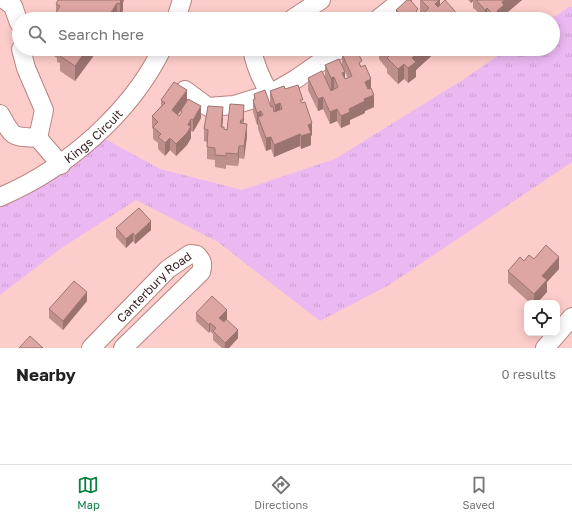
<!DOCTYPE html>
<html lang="en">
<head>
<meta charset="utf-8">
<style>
	body { margin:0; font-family:"Golos Text",sans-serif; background:#f6f6f6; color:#222 }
	.controls { position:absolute; right:12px; bottom:12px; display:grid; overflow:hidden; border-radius:8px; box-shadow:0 2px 10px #0003 }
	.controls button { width:36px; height:36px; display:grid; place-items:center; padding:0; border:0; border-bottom:1px solid #e0e0e0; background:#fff; color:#222; font:20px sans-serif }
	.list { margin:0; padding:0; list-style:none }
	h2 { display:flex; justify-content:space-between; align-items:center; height:52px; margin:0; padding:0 16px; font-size:17px }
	h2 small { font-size:13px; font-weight:400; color:#767676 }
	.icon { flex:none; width:22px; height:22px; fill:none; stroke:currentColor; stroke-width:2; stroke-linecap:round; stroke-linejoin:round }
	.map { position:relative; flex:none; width:572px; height:348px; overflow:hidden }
	.search { position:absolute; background:#fff; box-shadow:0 2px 10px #0003; left:12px; right:12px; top:12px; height:44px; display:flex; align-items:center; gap:10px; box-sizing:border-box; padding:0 14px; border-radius:22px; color:#767676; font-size:15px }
	.sheet { height:116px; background:#fff }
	nav { display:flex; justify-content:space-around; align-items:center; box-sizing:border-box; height:56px; border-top:1px solid #e0e0e0; background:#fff; font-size:11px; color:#767676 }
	nav a { display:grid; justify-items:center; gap:2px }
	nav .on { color:#0b8043 }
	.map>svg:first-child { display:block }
	.grass { fill:url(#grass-tufts) }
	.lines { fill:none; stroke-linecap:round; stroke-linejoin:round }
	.minor-casing { stroke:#b8837f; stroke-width:20 }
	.minor { stroke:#fff; stroke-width:18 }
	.wall { fill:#bf8f8b; fill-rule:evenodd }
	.shaded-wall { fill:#9b7471 }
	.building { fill:#dea6a2; stroke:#9b7471 }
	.labels { text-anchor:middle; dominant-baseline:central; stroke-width:4; stroke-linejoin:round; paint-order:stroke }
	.street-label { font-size:12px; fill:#382221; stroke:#f9e1df }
</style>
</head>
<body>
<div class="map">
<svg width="572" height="348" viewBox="0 0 572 348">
	<defs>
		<pattern id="grass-tufts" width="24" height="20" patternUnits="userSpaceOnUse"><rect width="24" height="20" fill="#ebb8f1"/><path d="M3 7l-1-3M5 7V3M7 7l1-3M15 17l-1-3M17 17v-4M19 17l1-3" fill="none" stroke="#ca9ece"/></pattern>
	</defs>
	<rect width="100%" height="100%" fill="#fccdca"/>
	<path class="grass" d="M569,7H572V162L389,285L320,321L218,242L136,200L60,249L0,295V195L96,134L160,169L242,190L335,159L461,81L508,49H553V19H551Z"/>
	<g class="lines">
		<g class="minor-casing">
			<g id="minor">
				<path d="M5,0L13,6L19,23"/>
				<path d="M176,19L182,0"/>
				<path d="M292,19L321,0"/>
				<path d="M378,19L402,0"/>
				<path d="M21,49L26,68L44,110L38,138"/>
				<path d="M185,90L208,107L234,105L270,94C261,79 255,66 252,49"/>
				<path d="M270,94L296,79L339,49"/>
				<path d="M0,114C14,139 11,136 38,138L61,165"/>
				<path id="s1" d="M0,197C66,169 130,114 162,49"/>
				<path id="s2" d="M91,348L168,269L190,254L197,255C203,261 203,265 201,272L123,348"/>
				<path d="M545,348L572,317"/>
			</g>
		</g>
		<use href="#minor" class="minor"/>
	</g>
	<g class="wall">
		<path d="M420,0H440V4L460,19H396V10L418,14L420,16L421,15L420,13Z"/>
		<path d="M468,0H522L504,15V19H480L477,16V11L473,8V1L471,3Z"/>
		<path d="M123,3V10L120,19L117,18L56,13V4Z"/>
		<path d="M47,49H101L97,56L95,54L75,81L60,71V63L57,62V58L47,51Z"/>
		<path d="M379,49H439L416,70V77L408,83L404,79L398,84L387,73V69L379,59Z"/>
		<path d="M342,54L362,66L371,89L374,107L365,111V113L350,120V124L341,128L337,121L330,124L323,109L318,111L308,90V78L325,77V65L345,72V79L348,78L342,66Z"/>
		<path d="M285,89L303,103L312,135L311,136V145L301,149L300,146L274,157L271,149L266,151L258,129V124L257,125L253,112V100L254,99V94L271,107L270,103V91Z"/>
		<path d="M161,100H187L201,118L193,132L191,131V138L187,145L176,156L170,150L165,156L158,149V143L153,139V129L152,128V116L161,106ZM181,111V114L179,116L178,115Z"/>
		<path d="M244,117L243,124L247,136L244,159L239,158L238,166L226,165V169L215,167V160L207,159V142L204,141V129L223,119L222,127L224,129L227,130Z"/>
		<path d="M116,228L151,230L135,244L133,241L126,248L116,237Z"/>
		<path d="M534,259L559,269L547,282V292L537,303H530L508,283V271L524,261Z"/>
		<path d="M87,301L63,330L49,318V309Z"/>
		<path d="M196,313L227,319H226L238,338L229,348H222L213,340V334L210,331L209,333L196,321Z"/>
	</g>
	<g class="shaded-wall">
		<path d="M120,0H124L123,3V10L120,19Z"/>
		<path d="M439,0H440V14L435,4Z"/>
		<path d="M471,0H473V1L471,3Z"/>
		<path d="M505,0H522L504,15V19H496L497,11L502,2Z"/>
		<path d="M117,3V18L116,19H107Z"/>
		<path d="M487,8V19H485V10Z"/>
		<path d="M411,15V19H407Z"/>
		<path d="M87,49H95V54L75,81V66Z"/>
		<path d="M97,49H101L97,56Z"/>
		<path d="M422,49H439L416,70V77L408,83V68L412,58Z"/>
		<path d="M404,64V79L398,84V69Z"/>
		<path d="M345,72V84L342,73Z"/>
		<path d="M334,77V89L331,91V78Z"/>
		<path d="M371,79V91L365,94V82Z"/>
		<path d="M187,90V102L172,122V110Z"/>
		<path d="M374,95V107L365,111V113L350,120V124L341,128V116L349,109L364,99Z"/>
		<path d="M323,97V109L318,111V99Z"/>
		<path d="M280,103V115L275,117V105Z"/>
		<path d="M244,105V117L243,132V120Z"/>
		<path d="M201,106V118L193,132V120Z"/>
		<path d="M223,107V119L221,139V127Z"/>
		<path d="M337,109V121L330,124V112Z"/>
		<path d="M261,111V123L258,117V124L257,125V113Z"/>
		<path d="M191,119V138L187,145L176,156V144Z"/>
		<path d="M312,123V135L311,136V145L301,149V136L308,125Z"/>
		<path d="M247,124V136L244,159V146Z"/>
		<path d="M300,134V146L274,157V145Z"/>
		<path d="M271,137V149L266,151V138Z"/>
		<path d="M170,138V150L165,156V143Z"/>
		<path d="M239,146V158L238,166V154Z"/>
		<path d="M151,221V230L135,244V236Z"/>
		<path d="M133,233V241L126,248V239Z"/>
		<path d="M559,257V269L547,282V292L537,303H534V294L542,276Z"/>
		<path d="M87,292V301L63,330V321Z"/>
		<path d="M227,310V319L219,326V318Z"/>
		<path d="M210,323V331L209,333V325Z"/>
		<path d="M238,330V338L229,348H225V343Z"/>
	</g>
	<g class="building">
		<path d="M58,0H121L120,4L117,3L107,19H52L60,6L56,4Z"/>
		<path d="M407,0H410L418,9L416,11L420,16L429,8L421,0H439L435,4L438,7L445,0L460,17L457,19H415L411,15L407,19H405L396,10Z"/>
		<path d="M477,0H505L502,2L504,5L497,11L500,14L496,18L487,8L485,10L477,1Z"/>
		<path d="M61,49H87L75,66L60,56L63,50Z"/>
		<path d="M352,49H356L362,61L359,63L361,67L365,65L371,79L365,82L368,89L371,88L374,95L364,99L365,101L349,109L350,112L341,116L337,109L330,112L323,97L318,99L308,78L322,71L331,91L338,87L334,77L331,78L325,65L339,59L345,72L342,73L345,79L352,76L342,54Z"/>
		<path d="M383,49H422L412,58L416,62L408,68L404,64L398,69L387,58L389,56Z"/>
		<path d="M174,82L187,90L172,110L179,116L182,112L181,110L188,99L201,106L193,120L191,119L188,125L191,126L187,133L176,144L170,138L165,143L158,137L161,134L153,127L158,122L152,116L165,103L161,100Z"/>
		<path d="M298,85L303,100H300L302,103L305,102L312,123L308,125L311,133L301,136L300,134L274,145L271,137L266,138L258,117L263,115L261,111L257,113L253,100L255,99L254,94L265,90L271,107L273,106L274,112L282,109L280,103L275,105L270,91L284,86L285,89Z"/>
		<path d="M230,104L244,105L243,120H241L240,123L247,124L244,146H239L238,154L226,153V156L215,155V148L207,147L208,130L204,129L208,106L223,107L221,127H224V129L227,130Z"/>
		<path d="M139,208L151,221L135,236L133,233L126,239L116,228Z"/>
		<path d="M546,245L559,257L542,276L547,280L534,294L508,271L520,257L524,261L529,255L534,259Z"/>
		<path d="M74,281L87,292L63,321L49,309Z"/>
		<path d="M212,296L227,310L219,318L224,322L226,319L238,330L225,343L213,331L216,328L210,323L209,325L196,313Z"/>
		<path d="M30,336L43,348H19Z"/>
	</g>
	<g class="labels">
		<g class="street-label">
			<text stroke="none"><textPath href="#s1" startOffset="112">Kings Circuit</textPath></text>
			<text stroke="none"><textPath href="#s2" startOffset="88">Canterbury Road</textPath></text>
		</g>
	</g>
</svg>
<div class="controls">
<button><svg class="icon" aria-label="locate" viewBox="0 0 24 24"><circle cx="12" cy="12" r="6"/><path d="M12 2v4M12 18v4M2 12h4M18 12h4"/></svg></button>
</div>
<div class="search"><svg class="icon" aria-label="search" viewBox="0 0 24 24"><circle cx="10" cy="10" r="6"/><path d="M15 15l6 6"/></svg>Search here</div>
</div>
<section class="sheet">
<h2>Nearby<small>0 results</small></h2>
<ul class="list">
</ul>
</section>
<nav>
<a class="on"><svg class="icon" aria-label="map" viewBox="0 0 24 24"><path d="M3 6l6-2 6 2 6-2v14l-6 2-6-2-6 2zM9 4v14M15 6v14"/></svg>Map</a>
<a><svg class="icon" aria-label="directions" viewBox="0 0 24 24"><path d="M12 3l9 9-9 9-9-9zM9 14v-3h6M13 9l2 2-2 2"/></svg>Directions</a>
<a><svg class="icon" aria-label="saved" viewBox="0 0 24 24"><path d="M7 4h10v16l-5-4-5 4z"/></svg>Saved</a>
</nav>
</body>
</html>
